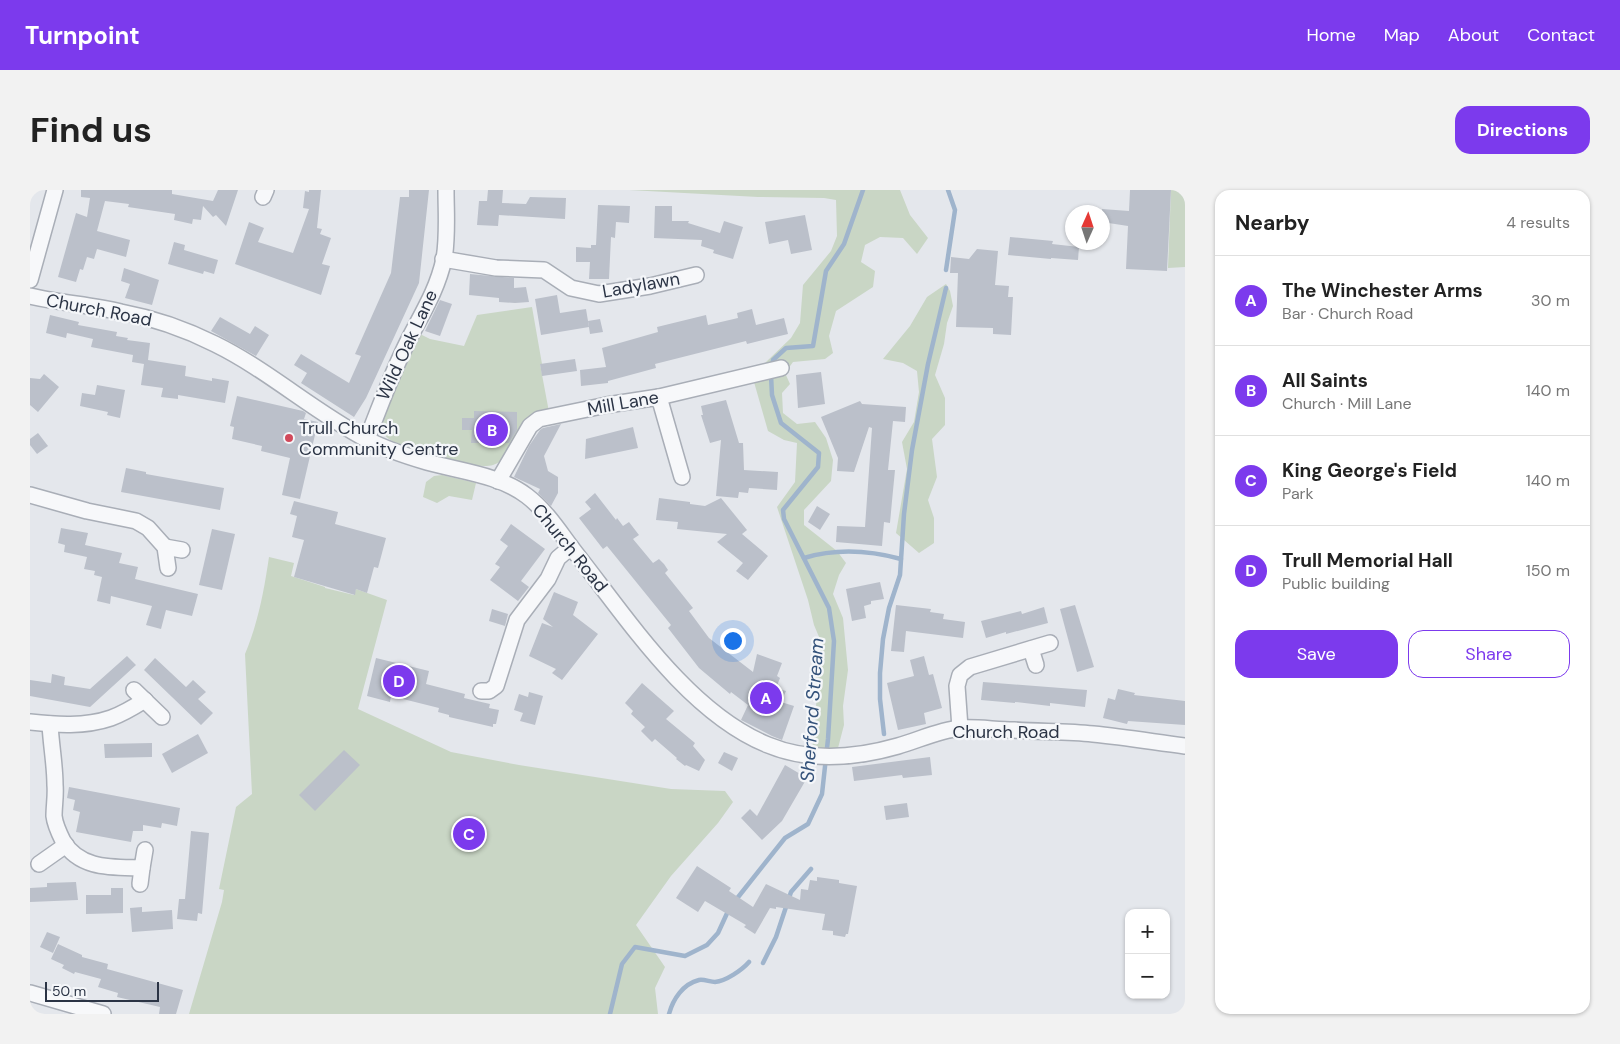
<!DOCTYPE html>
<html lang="en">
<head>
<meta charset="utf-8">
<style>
	body { margin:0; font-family:"DM Sans",sans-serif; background:#f2f2f2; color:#222 }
	.controls { position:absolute; right:15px; bottom:15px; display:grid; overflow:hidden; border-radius:10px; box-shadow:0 1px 4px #0004 }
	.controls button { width:45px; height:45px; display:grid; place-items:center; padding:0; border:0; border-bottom:1px solid #e0e0e0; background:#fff; color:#222; font:25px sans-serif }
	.compass { position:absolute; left:1035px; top:15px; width:45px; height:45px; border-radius:50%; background:#fff; box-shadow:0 1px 4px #0004; rotate:3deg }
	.scale { position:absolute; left:15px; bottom:12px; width:114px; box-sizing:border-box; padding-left:5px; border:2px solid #2b3445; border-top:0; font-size:14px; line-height:18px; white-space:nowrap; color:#2b3445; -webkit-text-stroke:4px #f4f6f9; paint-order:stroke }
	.you { position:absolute; left:702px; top:450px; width:18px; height:18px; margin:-12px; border:4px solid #fff; border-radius:50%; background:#1a73e8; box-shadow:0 0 0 8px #1a73e833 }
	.badge { display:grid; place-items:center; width:32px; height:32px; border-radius:50%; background:#7c3aed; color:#fff; font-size:16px; font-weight:700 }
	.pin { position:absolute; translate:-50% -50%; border:2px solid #fff; box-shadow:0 1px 5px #0006 }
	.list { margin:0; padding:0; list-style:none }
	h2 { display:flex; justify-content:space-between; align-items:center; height:65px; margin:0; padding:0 20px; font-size:21px }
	h2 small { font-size:16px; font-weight:400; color:#767676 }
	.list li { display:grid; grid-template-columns:32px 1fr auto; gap:15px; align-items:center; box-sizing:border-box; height:90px; padding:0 20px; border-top:1px solid #e0e0e0 }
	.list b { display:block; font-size:19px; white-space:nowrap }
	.list p { margin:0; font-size:16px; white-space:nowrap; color:#767676 }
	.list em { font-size:16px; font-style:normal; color:#767676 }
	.actions { display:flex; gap:10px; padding:15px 20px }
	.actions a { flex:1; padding:11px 0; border:1px solid #7c3aed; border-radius:15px; text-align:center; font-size:18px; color:#7c3aed }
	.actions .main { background:#7c3aed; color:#fff }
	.map { position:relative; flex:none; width:1155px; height:824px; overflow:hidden; border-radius:15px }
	header { display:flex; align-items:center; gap:30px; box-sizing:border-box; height:70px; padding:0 25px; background:#7c3aed; color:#fff }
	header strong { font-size:24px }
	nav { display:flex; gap:28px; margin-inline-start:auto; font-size:18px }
	.intro { display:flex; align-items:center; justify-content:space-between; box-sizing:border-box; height:120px; padding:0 30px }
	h1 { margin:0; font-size:35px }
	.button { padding:12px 22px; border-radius:15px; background:#7c3aed; color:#fff; font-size:18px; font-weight:700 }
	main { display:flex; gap:30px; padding:0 30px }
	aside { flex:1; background:#fff; border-radius:15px; box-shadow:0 1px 4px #0004 }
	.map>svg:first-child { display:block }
	.green { fill:#c9d6c5 }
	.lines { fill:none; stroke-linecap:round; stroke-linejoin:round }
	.stream { stroke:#9fb4cc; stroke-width:4.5 }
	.building { fill:#bbc0ca }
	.minor-casing { stroke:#a9aeb7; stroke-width:18 }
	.minor { stroke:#f7f8fa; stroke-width:15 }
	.poi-dot { fill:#d1495b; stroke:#f4f6f9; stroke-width:2 }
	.labels { text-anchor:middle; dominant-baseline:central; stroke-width:4.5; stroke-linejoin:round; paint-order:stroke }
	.street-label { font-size:18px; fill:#2b3445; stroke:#f4f6f9 }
	.poi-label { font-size:18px; fill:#2b3445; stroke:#f4f6f9; text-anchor:start }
	.water-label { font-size:19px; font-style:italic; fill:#34527a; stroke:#f4f6f9 }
</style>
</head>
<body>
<header>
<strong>Turnpoint</strong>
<nav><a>Home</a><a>Map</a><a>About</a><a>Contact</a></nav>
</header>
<div class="intro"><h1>Find us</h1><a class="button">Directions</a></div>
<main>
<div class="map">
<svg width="1155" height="824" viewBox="0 0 1155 824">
	<rect width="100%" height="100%" fill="#e4e7ec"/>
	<g class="green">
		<path d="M599,0H870L880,25L898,48L887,64L873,48L850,47L835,55L831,72L845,81L843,97L806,121L799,146L803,163L795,169L763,172L755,183L760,194L752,203L753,223L767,234L785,232L796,248L803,270L801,291L774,320V335L807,361L816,373L809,385L803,404L813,428L818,480L813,516L814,535L808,558L782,559L785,534L787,501L785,477L792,454L784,435L778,410L747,317L765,292L767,253L754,250L738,241L724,192L736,172L761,148L770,133L773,95L801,61L807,46L806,10L794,8L728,7Z"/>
		<path d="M1141,0H1155V77L1138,78Z"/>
		<path d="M916,94L920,101L923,116L917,133L914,154L905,185L915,208V235L902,249L907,287L898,310L904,328V353L889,363L866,343L877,279L872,252L884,232L889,202L887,181L873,173L853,169L880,136L897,107Z"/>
		<path d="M502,117L512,174H510L519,222C507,234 478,271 463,275C442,281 388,259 366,253C354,247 351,243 352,229L390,144L400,149L434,156L447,125Z"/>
		<path d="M412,285L446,293L442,310L419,306L407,313L393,307L396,292L404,286Z"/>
		<path d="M239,367L264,373L261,386L295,397V398L324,405L326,399L357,410L328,519L421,562L489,575L641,599L695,601L703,612L688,633L641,686L606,735L635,777L625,798L628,824H159L192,712L194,700L189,699L206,617L222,604L215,464C228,433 234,401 239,367Z"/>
	</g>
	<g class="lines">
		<g class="stream">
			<path d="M916,80L925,20L918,0"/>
			<path d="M774,368C807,358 838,360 871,369"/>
			<path d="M854,544L850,509V483L853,449L859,418L870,385L874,324L882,260L898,174L916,98"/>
			<path d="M705,711L755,648L778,634L792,604L798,549L804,451L799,418L754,329L753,320L788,277L789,263L751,233L742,205L741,185L743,170L756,158L783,156L796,81L814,54L833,0"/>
			<path d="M733,773L746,747L761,702L781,679"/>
			<path d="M580,824L592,774L605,757L655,766L677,755L688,743L699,719"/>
			<path d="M639,824C643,809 653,794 669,790C674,789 680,792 685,792C696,791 712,780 719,772"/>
		</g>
	</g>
	<g class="building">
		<path d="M51,0H142V4L183,11L188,0H208L196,36L186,25L183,27L173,16L171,30L163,29L162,34L144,30L145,24L98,17L99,14L75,11L67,41L100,50L96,67L67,59L64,69L57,67L53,80L50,79L46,92L28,87L46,23L57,27L60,8L51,7Z"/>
		<path d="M279,0H291L287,38L292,39L290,44L301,48L292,74L300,76L291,105L205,74L219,32L234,38L228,52L263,63L279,19L273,18L275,1L279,2Z"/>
		<path d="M379,0H399L389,93L336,208L324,227L271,193L277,183L264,175L271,164L319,193L331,166L325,164L361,83L370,7H379Z"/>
		<path d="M458,0H473L472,13L496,14L500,7L536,8L535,29L469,25L468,36L447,35L449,11H457Z"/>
		<path d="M1100,0H1141L1137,81L1096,79L1098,36L1072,32V19L1099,21Z"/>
		<path d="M568,15L600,16L599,33L586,32L585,48L581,47L579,89H559L560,72H546V57L561,58V55H566Z"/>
		<path d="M625,16H642V31H659L658,33L690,43L694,31L713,37L703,69L683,63L684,60L671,56L672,50L624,48Z"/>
		<path d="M775,25L782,60L761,64L758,50L739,54L735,32Z"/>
		<path d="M980,47L1023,51L1022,54L1049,57L1048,70L1021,68V69L978,65Z"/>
		<path d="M144,52L155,55L154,60L188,70L184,84L174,81L173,84L138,74Z"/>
		<path d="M947,59L968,61L965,95L979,96L978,107H983L981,145L963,144V138L926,137L928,83H920L921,67L939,69Z"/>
		<path d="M94,78L129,90L122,115L95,108L100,94L91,91Z"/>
		<path d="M440,84L484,88V98L496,97L499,112L485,113L469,112V108L439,105Z"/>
		<path d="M527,105L530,123L556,119L559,137L511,145L505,109Z"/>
		<path d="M410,110L422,114L410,146L395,141Z"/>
		<path d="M722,119L726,135L754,128L758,144L717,154L716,151L625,174L626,178L578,191V193L551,196L550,180L576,177L572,158L628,142L627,137L676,125L678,135L708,128L707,123Z"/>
		<path d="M20,125L49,132L48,135L87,142L86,146L98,148L97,150L120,153L118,170L156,176L155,186L182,191V188L199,191L195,213L148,205V209L131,207L133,198L111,195L114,174L102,172L103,165L61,157L63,149L37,143L36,148L16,143Z"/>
		<path d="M190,127L220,144L225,136L239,145L226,166L181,141Z"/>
		<path d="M570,129L573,142L560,144L558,131Z"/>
		<path d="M545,169L547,181L512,186L510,174Z"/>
		<path d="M791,182L795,214L768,218L766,185Z"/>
		<path d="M14,184L29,197L8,222L0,215V188L10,189Z"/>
		<path d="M67,195L95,200L90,228L77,225L78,222L50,216L52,203L65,205Z"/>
		<path d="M207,206L273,221L276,223L274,229L288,232L270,309L252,305L260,268L231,261L232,256L202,249L204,237L200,236Z"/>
		<path d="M696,210L709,253H713L714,280L748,282L747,300L719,298L718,303L709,302L708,308L686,306L691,250L680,253L671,225H673L671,216Z"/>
		<path d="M830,211L832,214L876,217L875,232L863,231L858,280H865L862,311L860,333L854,332L852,356L806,352L807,336L835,337L842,238L839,237L824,282L807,281L808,268L791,227Z"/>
		<path d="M444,221L487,222V240L479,253H441L442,240H432V228H444Z"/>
		<path d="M531,234L514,266L518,281L528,287V303L521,316L508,303L510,299L484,287L499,256L510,240L513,238Z"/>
		<path d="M603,237L608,258L555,269L556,249Z"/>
		<path d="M8,243L18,256L7,264L0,255V249Z"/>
		<path d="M96,278L116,282V284L194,298L190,320L91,302Z"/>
		<path d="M565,303L586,330L587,328L593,336L599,332L609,345L603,349L623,373L629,369L634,374L638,380L635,383L663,418L659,421L679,448L723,482L727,464L752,473L747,486L750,488L746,498L756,501L751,512L764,516L752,550L742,546L711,530L718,515L701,502L700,504L669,478L638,438L641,435L577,356L573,359L549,328L561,319L555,312Z"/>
		<path d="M629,308L660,312V314L675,316L691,308L717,340L712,344L738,366L718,390L706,381L713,373L687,352L697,344L647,339L648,332L626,330Z"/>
		<path d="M264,311L308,322L305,334L356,348L348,378L344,377L337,403L326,399L325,405L264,387L274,350L262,347L267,326L260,324Z"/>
		<path d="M787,316L800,324L790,340L778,332Z"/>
		<path d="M481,334L515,359L491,391L499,397L488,411L460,390L470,377L465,374L478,356L470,350Z"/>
		<path d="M31,338L58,343L55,355L92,363L89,373L108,377L105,389L168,404L162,426L136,420L131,439L116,435L122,416L81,406L80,414L67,411L72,387L64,385L65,381L54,379L57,367L34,362L35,355L28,353Z"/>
		<path d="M182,339L205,344L192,400L169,395Z"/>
		<path d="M850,392L854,409L841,411V414L834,416L836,428L822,431L816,399Z"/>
		<path d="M524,402L548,412L543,425L568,444L532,490L522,483L526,479L499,466L512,433L523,437L513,429Z"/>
		<path d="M866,415L901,419L900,422L914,424L913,429L935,432L933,448L876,441L874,462L861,461Z"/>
		<path d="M1045,415L1064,477L1047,482L1030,419Z"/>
		<path d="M1014,417L1018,433L976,444V442L956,448L951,431L991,421L992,424Z"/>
		<path d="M462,419L478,424L475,436L459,431Z"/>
		<path d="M97,466L106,475L60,517L0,506V490L21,493L22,484L35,487L34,495L60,499Z"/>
		<path d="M894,466L899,485L903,484L912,518L894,523L896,534L868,540L857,493L884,486L880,470Z"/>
		<path d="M125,468L156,497L163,490L176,502L168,509L183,523L171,535L114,480Z"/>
		<path d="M346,468L399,481L396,494L435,504L434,508L460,514L459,518L469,520L466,534H463V537L419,527V525L408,522L409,518L361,506L360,512L337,506Z"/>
		<path d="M953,492L1057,500L1055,517L1020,513V516L985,512V513L951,510Z"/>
		<path d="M612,493L644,521L636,529L665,553L663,556L675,570L669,581L656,575L655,576L646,569L647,568L625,549L622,552L611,541L615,537L601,524L603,521L595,513Z"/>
		<path d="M1088,499L1105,503L1104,505L1155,511V535L1098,531L1097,534L1073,528L1078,508L1085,510Z"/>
		<path d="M499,502L513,506L505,535L490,531L493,523L484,520L489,504L498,507Z"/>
		<path d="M168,544L178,563L142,583L132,564Z"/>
		<path d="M122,553V567L75,568L74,554Z"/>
		<path d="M314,560L330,575L285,621L269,605Z"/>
		<path d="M694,562L708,568L702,581L688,573Z"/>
		<path d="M900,567L902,585L873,588L872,585L824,591L822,577Z"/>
		<path d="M755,575L777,588L752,631L732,650L711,628L720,619L727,626Z"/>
		<path d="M39,597L150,618L147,636L132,633L131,638L113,635V641H103L101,652L46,642L50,622L43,620L45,610L37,608Z"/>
		<path d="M877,613L879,627L856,630L854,616Z"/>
		<path d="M161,641L179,643L172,724L168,723L167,731L147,729L149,709H155Z"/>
		<path d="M667,676L701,698L699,701L723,717L736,694L770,710L771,699L778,700L780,690L787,691V687L809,690V693L827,696L818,744H816L815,747L803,745V741L792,740L795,724L746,717V719L740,718L725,744L714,737L716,735L675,711L668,722L646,708Z"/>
		<path d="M46,692L48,710L0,712V698L17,697V693Z"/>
		<path d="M81,698H93V723L56,724V705H81Z"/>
		<path d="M112,717V722L142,720L143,739L102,742L100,718Z"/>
		<path d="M17,742L30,747L23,763L10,757Z"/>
		<path d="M28,754L52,765V767L78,774L77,779L153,800L146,824H129L130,817L87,807L88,803L68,797L71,789L45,782L44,784L32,778L34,775L21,769Z"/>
	</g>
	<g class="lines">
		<g class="minor-casing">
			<g id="minor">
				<path d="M233,7L236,0"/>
				<path d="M413,69L466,78L514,80L541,98L569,104L620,96L666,85"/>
				<path d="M0,90L25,0"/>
				<path d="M0,106C30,113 61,115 91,122C123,128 155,139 185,154C238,180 283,221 336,249C351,257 380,267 397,272C429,281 470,285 497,306C518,322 532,346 548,366C599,431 659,523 738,555C779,572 826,568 868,556C889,550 909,540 931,538C948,537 967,540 984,540C1010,542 1037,541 1063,544C1094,547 1124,552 1155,556"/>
				<path d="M629,207L652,287"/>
				<path d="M337,249C350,217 361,185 377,153C391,125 407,101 414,69C418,46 416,23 416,0"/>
				<path d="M468,291L500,236L509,229L577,215L629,207L751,178"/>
				<path d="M0,305L57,321L106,331L118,338L135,357L138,378"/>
				<path d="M135,357L152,360"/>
				<path d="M1001,459L1006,475"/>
				<path d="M104,500L132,527"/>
				<path d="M451,501H459L466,496L487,430L518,389L528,368L541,357"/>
				<path d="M0,532C26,535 55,537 81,528C92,524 104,517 115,510"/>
				<path d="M20,534C21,555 25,575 25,595C26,605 24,616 24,626C25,635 29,643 33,651C50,680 83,677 112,678L115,660"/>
				<path d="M930,538L927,496L930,485L940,477L1020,453"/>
				<path d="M9,674L36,655"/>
				<path d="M110,694L112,678"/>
				<path d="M0,803L73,824"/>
			</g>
		</g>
		<use href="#minor" class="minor"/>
	</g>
	<circle class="poi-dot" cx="259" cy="248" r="5"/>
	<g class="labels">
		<g class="street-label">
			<text transform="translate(611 95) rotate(-10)">Ladylawn</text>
			<text transform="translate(69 120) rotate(11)">Church Road</text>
			<text transform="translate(377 155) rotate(-65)">Wild Oak Lane</text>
			<text transform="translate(593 213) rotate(-10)">Mill Lane</text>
			<text transform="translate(540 358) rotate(51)">Church Road</text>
			<text x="976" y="542">Church Road</text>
		</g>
		<g class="poi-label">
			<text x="269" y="238">Trull Church<tspan x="269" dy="21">Community Centre</tspan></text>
		</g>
		<g class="water-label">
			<text transform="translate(782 520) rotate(-86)">Sherford Stream</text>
		</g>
	</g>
</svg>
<div class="controls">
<button>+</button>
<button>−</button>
</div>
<svg class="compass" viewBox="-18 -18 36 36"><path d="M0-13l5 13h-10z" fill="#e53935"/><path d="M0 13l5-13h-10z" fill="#767676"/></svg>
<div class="scale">50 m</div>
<div class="you"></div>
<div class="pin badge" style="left:736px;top:508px">A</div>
<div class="pin badge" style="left:462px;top:240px">B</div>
<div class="pin badge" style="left:439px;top:644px">C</div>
<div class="pin badge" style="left:369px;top:491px">D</div>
</div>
<aside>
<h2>Nearby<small>4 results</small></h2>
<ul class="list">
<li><span class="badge">A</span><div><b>The Winchester Arms</b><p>Bar · Church Road</p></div><em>30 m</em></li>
<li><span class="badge">B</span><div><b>All Saints</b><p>Church · Mill Lane</p></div><em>140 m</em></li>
<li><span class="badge">C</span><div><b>King George's Field</b><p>Park</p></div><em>140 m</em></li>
<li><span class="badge">D</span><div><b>Trull Memorial Hall</b><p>Public building</p></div><em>150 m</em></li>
</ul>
<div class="actions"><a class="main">Save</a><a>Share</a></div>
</aside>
</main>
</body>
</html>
